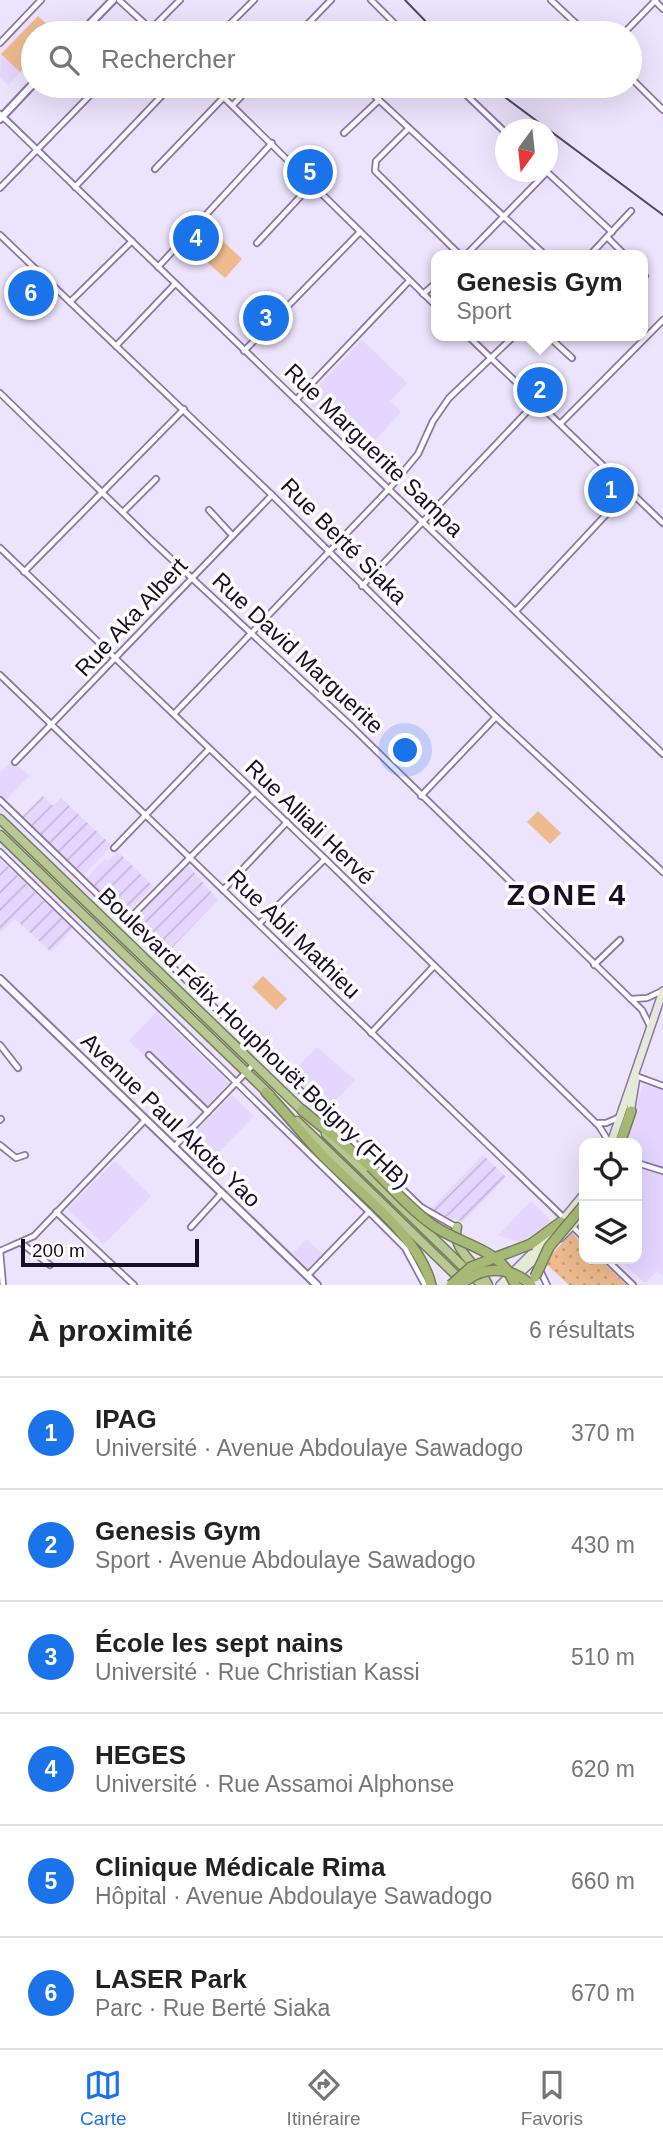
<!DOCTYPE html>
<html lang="fr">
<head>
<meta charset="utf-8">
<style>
	body { margin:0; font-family:Arial,sans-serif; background:#f6f6f6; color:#222 }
	.controls { position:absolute; right:21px; bottom:21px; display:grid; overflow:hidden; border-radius:14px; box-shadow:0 7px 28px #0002 }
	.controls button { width:63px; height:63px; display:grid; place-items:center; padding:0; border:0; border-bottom:2px solid #e0e0e0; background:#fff; color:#222; font:35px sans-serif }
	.compass { position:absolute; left:495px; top:119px; width:63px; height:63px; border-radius:50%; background:#fff; box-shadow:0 7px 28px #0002; rotate:195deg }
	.scale { position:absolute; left:21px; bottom:18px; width:178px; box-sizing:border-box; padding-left:7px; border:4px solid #190f25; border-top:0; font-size:19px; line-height:24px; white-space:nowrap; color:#190f25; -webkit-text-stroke:5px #fff; paint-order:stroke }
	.you { position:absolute; left:406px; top:751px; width:24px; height:24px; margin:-18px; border:5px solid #fff; border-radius:50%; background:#1a73e8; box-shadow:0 0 0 10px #1a73e833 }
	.badge { display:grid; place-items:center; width:46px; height:46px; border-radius:50%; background:#1a73e8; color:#fff; font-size:23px; font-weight:700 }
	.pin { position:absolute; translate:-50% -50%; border:4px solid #fff; box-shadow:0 2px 7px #0006 }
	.popup { position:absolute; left:431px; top:250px; width:217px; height:91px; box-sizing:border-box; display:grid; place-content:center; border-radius:14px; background:#fff; filter:drop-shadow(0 2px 5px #0005); font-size:23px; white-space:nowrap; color:#767676 }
	.popup b { font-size:26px; color:#222 }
	.popup::after { content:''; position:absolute; left:50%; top:100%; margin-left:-14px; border:14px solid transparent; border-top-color:#fff }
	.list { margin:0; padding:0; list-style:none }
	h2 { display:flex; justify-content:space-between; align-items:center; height:91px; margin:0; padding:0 28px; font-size:30px }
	h2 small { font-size:23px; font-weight:400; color:#767676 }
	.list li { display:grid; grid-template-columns:46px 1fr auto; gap:21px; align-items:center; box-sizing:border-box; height:112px; padding:0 28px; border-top:2px solid #e0e0e0 }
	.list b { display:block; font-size:26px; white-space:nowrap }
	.list p { margin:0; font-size:23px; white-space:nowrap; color:#767676 }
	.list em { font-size:23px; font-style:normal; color:#767676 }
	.icon { flex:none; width:38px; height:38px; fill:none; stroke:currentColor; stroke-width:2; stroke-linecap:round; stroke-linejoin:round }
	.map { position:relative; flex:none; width:663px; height:1285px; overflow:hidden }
	.search { position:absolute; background:#fff; box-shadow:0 7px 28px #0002; left:21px; right:21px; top:21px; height:77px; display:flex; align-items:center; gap:18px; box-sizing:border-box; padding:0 24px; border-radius:38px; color:#767676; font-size:26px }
	.sheet { height:763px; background:#fff }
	nav { display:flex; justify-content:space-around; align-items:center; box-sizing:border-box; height:98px; border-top:2px solid #e0e0e0; background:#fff; font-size:19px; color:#767676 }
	nav a { display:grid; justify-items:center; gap:4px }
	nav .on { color:#1a73e8 }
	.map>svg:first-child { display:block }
	.built { fill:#e5d6ff }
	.industrial { fill:url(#industrial-furrows) }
	.grass { fill:url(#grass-dots) }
	.garden { fill:#eeba8e }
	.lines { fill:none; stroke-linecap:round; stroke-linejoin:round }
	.minor-casing { stroke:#8b75ac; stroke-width:8 }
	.tertiary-casing { stroke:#8b75ac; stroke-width:10 }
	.secondary-casing { stroke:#8b75ac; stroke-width:10 }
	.trunk-casing { stroke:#757e5a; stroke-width:11 }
	.motorway-casing { stroke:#757e5a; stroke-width:12 }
	.minor { stroke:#fff; stroke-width:4.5 }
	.tertiary { stroke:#fff; stroke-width:6 }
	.secondary { stroke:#e4ead6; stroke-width:7 }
	.trunk { stroke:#b8c892; stroke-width:8 }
	.motorway { stroke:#a6ba76; stroke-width:9 }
	.rail { stroke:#52485f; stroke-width:2 }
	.motorway-bridge-casing { stroke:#757e5a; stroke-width:12; stroke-linecap:butt }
	.motorway-bridge { stroke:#a6ba76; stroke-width:9 }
	.labels { text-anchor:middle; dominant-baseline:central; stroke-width:7; stroke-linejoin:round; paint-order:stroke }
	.street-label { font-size:23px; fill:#190f25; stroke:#fff }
	.district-label { font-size:30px; font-weight:bold; letter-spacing:2px; fill:#190f25; stroke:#fff }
</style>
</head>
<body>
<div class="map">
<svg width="663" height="1285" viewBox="0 0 663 1285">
	<defs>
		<pattern id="industrial-furrows" width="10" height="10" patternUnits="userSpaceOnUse" patternTransform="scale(1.75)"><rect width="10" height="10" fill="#e5d6ff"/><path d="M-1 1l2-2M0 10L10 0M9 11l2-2" fill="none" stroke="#c4b6da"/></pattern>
		<pattern id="grass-dots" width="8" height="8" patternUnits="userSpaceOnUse" patternTransform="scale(1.75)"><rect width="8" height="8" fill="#eeba8e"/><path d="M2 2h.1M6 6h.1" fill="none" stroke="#cc9f7a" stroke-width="1.8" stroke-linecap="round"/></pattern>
	</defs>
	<rect width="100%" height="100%" fill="#ece3fc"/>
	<g class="built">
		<path d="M1,54L20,72L8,85L0,77Z"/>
		<path d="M362,340L407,383L390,401L401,412L363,453L306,399Z"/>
		<path d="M12,760L29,776L6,800L0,795V773Z"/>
		<path d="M156,1012L229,1083L202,1111L129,1041Z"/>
		<path d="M317,1047L355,1080L331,1105L315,1089L310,1093L291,1074Z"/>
		<path d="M643,1084L663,1090V1276L657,1271L645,1283L619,1259H637V1143H626Z"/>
		<path d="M232,1095L254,1116L208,1163L186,1141Z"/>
		<path d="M115,1161L151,1196L104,1244L67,1209Z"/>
		<path d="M531,1201L553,1222L539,1237L528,1245L498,1235Z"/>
		<path d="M307,1239L322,1254L308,1268L293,1253Z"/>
	</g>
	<g class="industrial">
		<path d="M43,796L53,806L61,798L112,846L84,875L22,817Z"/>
		<path d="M118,852L153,886L125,915L87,878L105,859L108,861Z"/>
		<path d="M0,859L73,929L51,952L15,919L0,933Z"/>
		<path d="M187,864L218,900L166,954L132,922Z"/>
		<path d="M483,1155L506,1177L463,1222L429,1210Z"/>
	</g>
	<path class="grass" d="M572,1233L584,1245V1259H599L627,1285H569L544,1262Z"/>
	<g class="garden">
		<path d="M38,16L56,33H33V59L20,72L1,54Z"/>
		<path d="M207,226L242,259L225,278L189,246Z"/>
		<path d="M538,811L561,833L550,844L527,822Z"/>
		<path d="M263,976L287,999L276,1010L252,987Z"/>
	</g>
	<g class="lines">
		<g class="minor-casing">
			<g id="minor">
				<path d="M119,0L155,33"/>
				<path d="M371,0L404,33"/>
				<path d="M551,0L586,33"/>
				<path d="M654,0L663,9"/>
				<path d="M147,33L180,0"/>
				<path d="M221,33L254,0"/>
				<path d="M299,33L331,0"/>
				<path d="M624,33L656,0"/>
				<path d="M0,43L41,0"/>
				<path d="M630,77L663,110"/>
				<path d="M212,86L437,307"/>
				<path d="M364,86L545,255"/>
				<path d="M457,86L505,132"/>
				<path d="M233,105L251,86"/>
				<path d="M0,114L663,754"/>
				<path d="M409,128L376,161L375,171L460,255"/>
				<path d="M344,133L379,100"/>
				<path d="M155,169L224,97"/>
				<path d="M547,172L612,232"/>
				<path d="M75,187L171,86"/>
				<path d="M0,188L99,86"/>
				<path d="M0,235L272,495L496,717L663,872"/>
				<path d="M607,237L625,255"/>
				<path d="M257,243L312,184"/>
				<path d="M466,255L547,172"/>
				<path d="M590,255L631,211"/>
				<path d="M158,267L272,143"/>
				<path d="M643,273L645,276"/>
				<path d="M423,294L437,282"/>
				<path d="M70,302L132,241"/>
				<path d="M468,336L663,523"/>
				<path d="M548,336L572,358"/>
				<path d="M116,346L175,284"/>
				<path d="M244,351L359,233"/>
				<path d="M0,393L152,541L352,727L642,1010L650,1026"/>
				<path d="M296,400L409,281"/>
				<path d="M561,423L663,320"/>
				<path d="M209,510L232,535"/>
				<path d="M123,512L156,479"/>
				<path d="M0,548L325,859L599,1126L609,1142"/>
				<path d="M24,572L184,409"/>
				<path d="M362,586L537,401"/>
				<path d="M516,611L629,490"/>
				<path d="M0,675L564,1218"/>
				<path d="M174,714L389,489L418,454L433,421L449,398L514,336"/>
				<path d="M15,762L272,495"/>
				<path d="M421,796L496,717"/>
				<path d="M0,800L421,1207L456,1227"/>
				<path d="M114,848L209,749"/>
				<path d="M0,852L369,1212L405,1248L425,1285"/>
				<path d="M223,890L287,822"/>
				<path d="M126,922L255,792"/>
				<path d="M259,924L325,859"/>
				<path d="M594,965L620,940"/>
				<path d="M631,999L647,998L662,991"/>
				<path d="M371,1033L434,966"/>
				<path d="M0,1045L18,1068"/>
				<path d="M149,1055L208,1112"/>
				<path d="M636,1076L663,1086"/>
				<path d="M0,1120L1,1119"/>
				<path d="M596,1123H606L620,1117"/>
				<path d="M0,1145L16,1158L25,1155"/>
				<path d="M174,1147L254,1064"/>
				<path d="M637,1163L663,1171"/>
				<path d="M56,1212L134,1285"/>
				<path d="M570,1224L584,1238"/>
				<path d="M191,1227L222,1193"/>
				<path d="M21,1243L50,1265"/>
				<path d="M0,1251L34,1236L145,1120"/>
				<path d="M0,1251L3,1285"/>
				<path d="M606,1259L633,1285"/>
				<path d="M531,1260L538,1266L547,1285"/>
				<path d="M307,1276L369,1212"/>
			</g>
		</g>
		<g class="tertiary-casing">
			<g id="tertiary">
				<path d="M81,33L113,0"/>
				<path d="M0,119L33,84"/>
				<path d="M0,979L317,1285"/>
			</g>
		</g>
		<g class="secondary-casing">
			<g id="secondary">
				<path d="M630,1113L636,1077"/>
				<path d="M611,1143L663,991"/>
				<path d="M560,1238L584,1214"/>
				<path d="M500,1285L552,1233L584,1194"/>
				<path d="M507,1285L548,1247"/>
			</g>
		</g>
		<g class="trunk-casing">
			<g id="trunk">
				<path d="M0,819L304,1112"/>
				<path d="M0,835L270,1095"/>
				<path d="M297,1121L461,1280"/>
				<path d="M326,1134L482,1285"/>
				<path d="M457,1227C451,1252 479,1264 488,1285"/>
			</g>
		</g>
		<g class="motorway-casing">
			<g id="motorway">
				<path d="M266,1092C286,1113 304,1136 324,1157C358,1192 420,1237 431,1285"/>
				<path d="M302,1110L371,1167"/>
				<path d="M620,1143L631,1111"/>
				<path d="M531,1244L561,1222"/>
			</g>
		</g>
		<use href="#minor" class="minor"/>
		<use href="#tertiary" class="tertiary"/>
		<use href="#secondary" class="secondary"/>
		<use href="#trunk" class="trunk"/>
		<use href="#motorway" class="motorway"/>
		<g class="rail">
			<path d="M405,0L437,33"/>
			<path d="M490,86L663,215"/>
		</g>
		<g class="motorway-bridge-casing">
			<g id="motorway-bridge">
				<path d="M371,1167C391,1187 411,1210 434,1226C462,1246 502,1248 515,1285"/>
				<path d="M535,1277L549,1247L584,1205"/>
				<path d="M451,1285L471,1267L531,1244"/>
				<path d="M461,1285C482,1265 510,1266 531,1285"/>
			</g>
		</g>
		<use href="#motorway-bridge" class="motorway-bridge"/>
	</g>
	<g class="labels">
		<g class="street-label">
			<text transform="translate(374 450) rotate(44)">Rue Marguerite Sampa</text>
			<text transform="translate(344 541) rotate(45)">Rue Berté Siaka</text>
			<text transform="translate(131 617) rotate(-47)">Rue Aka Albert</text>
			<text transform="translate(298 653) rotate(43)">Rue David Marguerite</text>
			<text transform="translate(310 822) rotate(44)">Rue Alliali Hervé</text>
			<text transform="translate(294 934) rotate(44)">Rue Abli Mathieu</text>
			<text transform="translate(254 1038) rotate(44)">Boulevard Félix Houphouët Boigny (FHB)</text>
			<text transform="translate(171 1120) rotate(44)">Avenue Paul Akoto Yao</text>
		</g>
		<g class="district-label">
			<text x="567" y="894">ZONE 4</text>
		</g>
	</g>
</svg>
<div class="controls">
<button><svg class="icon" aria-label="locate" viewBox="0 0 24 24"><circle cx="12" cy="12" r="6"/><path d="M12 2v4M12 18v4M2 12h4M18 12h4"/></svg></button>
<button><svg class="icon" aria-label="layers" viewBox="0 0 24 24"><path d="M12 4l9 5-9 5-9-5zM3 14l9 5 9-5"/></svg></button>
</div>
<svg class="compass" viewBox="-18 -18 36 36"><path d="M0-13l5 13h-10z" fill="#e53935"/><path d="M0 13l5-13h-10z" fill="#767676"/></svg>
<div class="scale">200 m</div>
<div class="you"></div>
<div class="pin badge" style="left:611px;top:490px">1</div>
<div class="pin badge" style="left:540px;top:390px">2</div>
<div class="popup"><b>Genesis Gym</b>Sport</div>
<div class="pin badge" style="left:266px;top:318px">3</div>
<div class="pin badge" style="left:196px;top:238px">4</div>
<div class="pin badge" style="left:310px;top:172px">5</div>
<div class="pin badge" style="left:31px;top:293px">6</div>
<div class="search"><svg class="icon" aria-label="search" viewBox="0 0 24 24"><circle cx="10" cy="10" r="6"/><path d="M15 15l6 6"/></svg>Rechercher</div>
</div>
<section class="sheet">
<h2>À proximité<small>6 résultats</small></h2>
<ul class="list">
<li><span class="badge">1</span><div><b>IPAG</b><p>Université · Avenue Abdoulaye Sawadogo</p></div><em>370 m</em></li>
<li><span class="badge">2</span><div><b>Genesis Gym</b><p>Sport · Avenue Abdoulaye Sawadogo</p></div><em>430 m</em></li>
<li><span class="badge">3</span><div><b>École les sept nains</b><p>Université · Rue Christian Kassi</p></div><em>510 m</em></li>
<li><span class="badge">4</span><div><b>HEGES</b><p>Université · Rue Assamoi Alphonse</p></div><em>620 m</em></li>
<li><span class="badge">5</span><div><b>Clinique Médicale Rima</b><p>Hôpital · Avenue Abdoulaye Sawadogo</p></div><em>660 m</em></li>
<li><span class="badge">6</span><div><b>LASER Park</b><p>Parc · Rue Berté Siaka</p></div><em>670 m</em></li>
</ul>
</section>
<nav>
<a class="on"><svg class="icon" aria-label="map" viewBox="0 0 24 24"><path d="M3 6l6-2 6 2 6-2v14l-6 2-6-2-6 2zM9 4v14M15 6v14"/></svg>Carte</a>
<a><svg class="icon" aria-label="directions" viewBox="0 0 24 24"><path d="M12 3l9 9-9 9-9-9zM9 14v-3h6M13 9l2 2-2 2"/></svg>Itinéraire</a>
<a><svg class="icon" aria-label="saved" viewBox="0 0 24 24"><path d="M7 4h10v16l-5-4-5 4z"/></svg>Favoris</a>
</nav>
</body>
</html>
